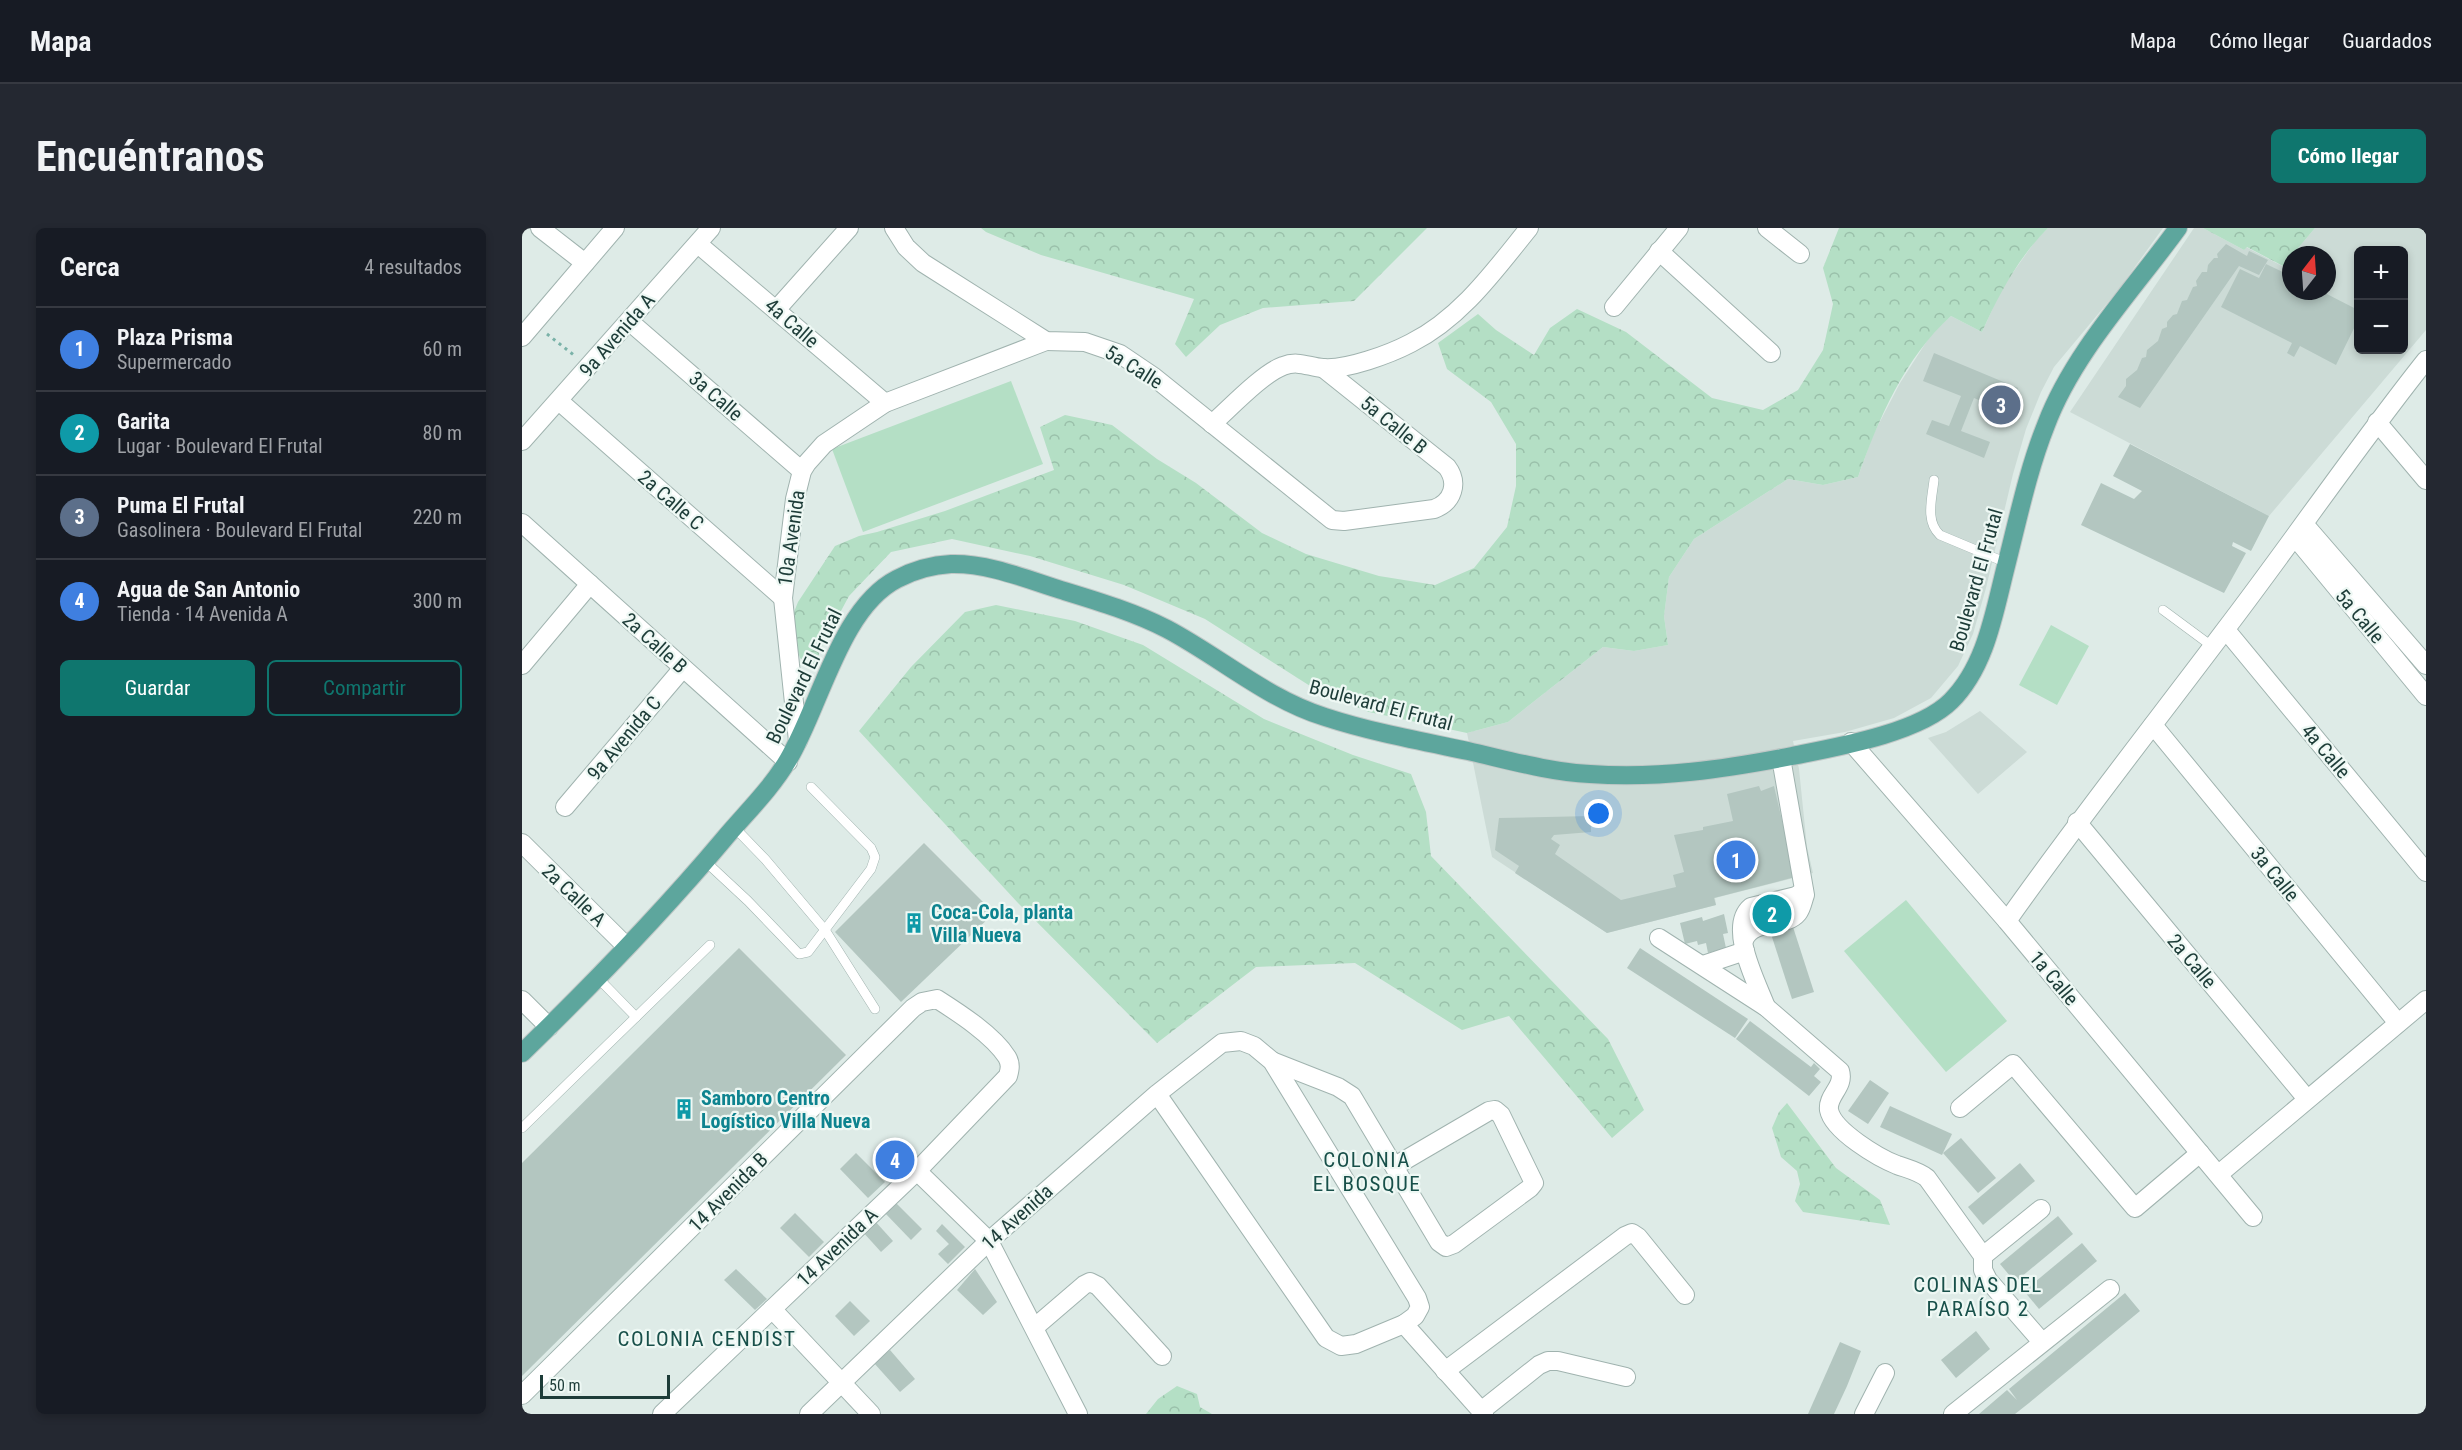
<!DOCTYPE html>
<html lang="es">
<head>
<meta charset="utf-8">
<style>
	body { margin:0; font-family:"Roboto Condensed",sans-serif; background:#242831; color:#f1f3f6 }
	.controls { position:absolute; right:18px; top:18px; display:grid; overflow:hidden; border-radius:9px; box-shadow:0 3px 9px #0003 }
	.controls button { width:54px; height:54px; display:grid; place-items:center; padding:0; border:0; border-bottom:2px solid #363941; background:#171b24; color:#f1f3f6; font:30px sans-serif }
	.compass { position:absolute; left:1760px; top:18px; width:54px; height:54px; border-radius:50%; background:#171b24; box-shadow:0 3px 9px #0003; rotate:17deg }
	.scale { position:absolute; left:18px; bottom:15px; width:130px; box-sizing:border-box; padding-left:6px; border:3px solid #1d3c38; border-top:0; font-size:16px; line-height:21px; white-space:nowrap; color:#1d3c38; -webkit-text-stroke:4px #eef8f4; paint-order:stroke }
	.you { position:absolute; left:1077px; top:586px; width:21px; height:21px; margin:-15px; border:4px solid #fff; border-radius:50%; background:#1a73e8; box-shadow:0 0 0 9px #1a73e833 }
	.badge { display:grid; place-items:center; width:39px; height:39px; border-radius:50%; background:#0f766e; color:#fff; font-size:20px; font-weight:700 }
	.pin { position:absolute; translate:-50% -50%; border:3px solid #fff; box-shadow:0 2px 6px #0006 }
	.list { margin:0; padding:0; list-style:none }
	h2 { display:flex; justify-content:space-between; align-items:center; height:78px; margin:0; padding:0 24px; font-size:26px }
	h2 small { font-size:20px; font-weight:400; color:#9ea1a6 }
	.list li { display:grid; grid-template-columns:39px 1fr auto; gap:18px; align-items:center; box-sizing:border-box; height:84px; padding:0 24px; border-top:2px solid #363941 }
	.list b { display:block; font-size:22px; white-space:nowrap }
	.list p { margin:0; font-size:20px; white-space:nowrap; color:#9ea1a6 }
	.list em { font-size:20px; font-style:normal; color:#9ea1a6 }
	.actions { display:flex; gap:12px; padding:18px 24px }
	.actions a { flex:1; padding:14px 0; border:2px solid #0f766e; border-radius:9px; text-align:center; font-size:21px; color:#0f766e }
	.actions .main { background:#0f766e; color:#fff }
	.map { position:relative; flex:none; width:1904px; height:1186px; overflow:hidden; border-radius:9px }
	header { display:flex; align-items:center; gap:36px; box-sizing:border-box; height:84px; padding:0 30px; background:#171b24; border-bottom:2px solid #363941 }
	header strong { font-size:28px }
	nav { display:flex; gap:33px; margin-inline-start:auto; font-size:21px }
	.intro { display:flex; align-items:center; justify-content:space-between; box-sizing:border-box; height:144px; padding:0 36px }
	h1 { margin:0; font-size:42px }
	.button { padding:15px 27px; border-radius:9px; background:#0f766e; color:#fff; font-size:21px; font-weight:700 }
	main { display:flex; gap:36px; padding:0 36px }
	aside { flex:1; background:#171b24; border-radius:9px; box-shadow:0 3px 9px #0003 }
	.map>svg:first-child { display:block }
	.built { fill:#ccdbd6; fill-rule:evenodd }
	.forest { fill:url(#forest-crowns) }
	.pitch { fill:#b4dfc5 }
	.building { fill:#b3c6c0 }
	.lines { fill:none; stroke-linecap:round; stroke-linejoin:round }
	.service-casing { stroke:#a0b3af; stroke-width:10 }
	.minor-casing { stroke:#a0b3af; stroke-width:20 }
	.tertiary-casing { stroke:#a0b3af; stroke-width:20 }
	.primary-casing { stroke:#c0c8c7; stroke-width:20 }
	.path { stroke:#7ab2a8; stroke-width:3; stroke-dasharray:3 4.5; stroke-linecap:butt }
	.service { stroke:#fff; stroke-width:9 }
	.minor { stroke:#fff; stroke-width:18 }
	.tertiary { stroke:#fff; stroke-width:18 }
	.primary { stroke:#5da69d; stroke-width:18 }
	.labels { text-anchor:middle; dominant-baseline:central; stroke-width:4.5; stroke-linejoin:round; paint-order:stroke }
	.street-label { font-size:20px; fill:#1d3c38; stroke:#eef8f4 }
	.culture-label { font-size:20px; font-weight:bold; fill:#0d838f; stroke:#eef8f4; text-anchor:start }
	.neighbourhood-label { font-size:21px; letter-spacing:1.5px; fill:#18504a; stroke:#eef8f4 }
</style>
</head>
<body>
<header>
<strong>Mapa</strong>
<nav><a>Mapa</a><a>Cómo llegar</a><a>Guardados</a></nav>
</header>
<div class="intro"><h1>Encuéntranos</h1><a class="button">Cómo llegar</a></div>
<main>
<aside>
<h2>Cerca<small>4 resultados</small></h2>
<ul class="list">
<li><span class="badge" style="background:#3f7fe0">1</span><div><b>Plaza Prisma</b><p>Supermercado</p></div><em>60 m</em></li>
<li><span class="badge" style="background:#0f9aa8">2</span><div><b>Garita</b><p>Lugar · Boulevard El Frutal</p></div><em>80 m</em></li>
<li><span class="badge" style="background:#5c6f8a">3</span><div><b>Puma El Frutal</b><p>Gasolinera · Boulevard El Frutal</p></div><em>220 m</em></li>
<li><span class="badge" style="background:#3f7fe0">4</span><div><b>Agua de San Antonio</b><p>Tienda · 14 Avenida A</p></div><em>300 m</em></li>
</ul>
<div class="actions"><a class="main">Guardar</a><a>Compartir</a></div>
</aside>
<div class="map">
<svg width="1904" height="1186" viewBox="0 0 1904 1186">
	<defs>
		<pattern id="forest-crowns" width="20" height="18" patternUnits="userSpaceOnUse" patternTransform="scale(1.5)"><rect width="20" height="18" fill="#b4dfc5"/><path d="M2 6a3 3 0 1 1 6 0M12 15a3 3 0 1 1 6 0" fill="none" stroke="#9ac0aa"/></pattern>
	</defs>
	<rect width="100%" height="100%" fill="#deebe7"/>
	<g class="built">
		<path d="M1526,0H1641L1597,61L1532,139L1519,164L1504,201L1491,246L1464,360L1451,406L1436,438L1409,470L1372,490L1323,504L1271,513L1277,541L1285,619L1291,645L1193,670L1194,677L1085,705L970,629L945,505L986,494L1081,419L1112,423L1146,417L1142,388L1147,349L1172,311L1266,251L1301,257L1336,249L1351,207L1378,155L1410,105L1429,88L1460,104L1480,60L1514,12Z"/>
		<path d="M1672,0H1681L1722,22L1724,19L1760,38L1769,28V63H1805V27H1770L1793,0H1904V102L1747,288L1548,184ZM1836,22H1882V122H1836Z"/>
		<path d="M1458,483L1505,524L1456,566L1406,510L1424,504Z"/>
	</g>
	<g class="forest">
		<path d="M459,0H905L832,73L741,80L698,97L664,129L653,116L672,71L519,27L464,4Z"/>
		<path d="M1317,0H1526C1496,30 1477,66 1460,104L1429,88C1383,129 1356,192 1336,249L1301,257L1266,251L1172,311L1147,349L1142,388L1146,417L1112,423L1081,419L986,494L945,505L847,484L796,463L683,391L602,357L508,328L430,311L369,324L327,368L298,422L293,440L287,439L278,430L274,418L270,389L276,374L313,318L337,308L355,304L423,283L532,242L518,199L543,187L590,197L635,231L674,255L740,305L784,326L857,348L913,357L952,340L985,299L994,258V216L969,174L925,141L916,115L956,86L974,102L1012,127L1028,100L1055,81L1104,104L1190,170L1241,182L1276,162L1301,122L1311,76L1301,40Z"/>
		<path d="M1681,0H1793L1761,38L1725,19L1722,22Z"/>
		<path d="M474,377L553,393L621,417L742,491L831,527L889,546L904,584L909,628L1086,811L1122,882L1090,910L987,788L940,802L833,735L734,739L635,815L496,675L337,503L389,439L443,384Z"/>
		<path d="M1265,875L1314,940L1358,972L1368,997L1281,984L1273,973L1278,956L1275,943L1259,929L1250,900L1257,884Z"/>
		<path d="M655,1158L675,1166L678,1179L690,1186H624L636,1171Z"/>
	</g>
	<g class="pitch">
		<path d="M489,153L521,236L341,304L310,221Z"/>
		<path d="M1529,397L1567,418L1535,477L1497,457Z"/>
		<path d="M1384,672L1485,793L1424,844L1322,723Z"/>
	</g>
	<g class="building">
		<path d="M1704,16L1725,28L1727,23L1746,32L1737,47L1717,38L1618,180L1596,169L1604,158V151L1615,142L1620,130L1624,129L1625,122L1636,113L1640,101L1645,99V94L1651,87L1655,86L1660,73L1665,72L1671,59L1675,58L1674,53L1680,44H1685L1686,37L1692,30H1696L1695,26Z"/>
		<path d="M1744,36L1769,48V63H1799L1836,82V92L1814,137L1778,118L1772,129L1765,125L1770,115L1699,79L1718,41L1737,50Z"/>
		<path d="M1412,125L1496,160L1486,184L1452,170L1439,203L1468,214L1462,230L1404,206L1410,192L1427,198L1439,168L1401,153Z"/>
		<path d="M1608,216L1747,288L1729,323L1711,314L1710,318L1724,325L1702,365L1559,297L1579,255L1612,271L1620,263L1591,248Z"/>
		<path d="M1237,558L1239,563L1252,558L1273,649L1192,670L1194,677L1085,705L993,645L997,638L973,622L977,590L1069,588V604L1032,607L1029,611L1038,617L1033,626L1099,672L1154,659L1151,647L1162,644L1152,607L1181,602V599L1211,593L1205,566Z"/>
		<path d="M402,615L472,685L379,774L313,704Z"/>
		<path d="M1202,686L1206,705L1201,706L1204,720L1186,725L1184,715L1176,717L1175,713L1163,716L1158,695L1180,689L1181,693Z"/>
		<path d="M1271,699L1292,764L1270,771L1249,706Z"/>
		<path d="M217,720L324,827L0,1148V935Z"/>
		<path d="M1118,720L1226,791L1213,810L1105,740Z"/>
		<path d="M1228,793L1289,839L1292,835L1298,841L1292,848L1299,854L1287,868L1214,811Z"/>
		<path d="M1348,852L1367,865L1346,896L1326,883Z"/>
		<path d="M1368,878L1430,906L1420,927L1358,899Z"/>
		<path d="M1439,910L1474,950L1456,965L1421,925Z"/>
		<path d="M369,922L383,938L378,942L364,926Z"/>
		<path d="M334,925L363,954L346,970L318,941Z"/>
		<path d="M1498,935L1513,953L1461,997L1446,979Z"/>
		<path d="M373,974L400,1001L389,1012L362,984Z"/>
		<path d="M273,985L302,1014L287,1029L258,1000Z"/>
		<path d="M1536,988L1551,1006L1493,1054L1478,1036Z"/>
		<path d="M352,992L371,1013L359,1024L340,1003Z"/>
		<path d="M420,996L443,1019L426,1036L416,1026L427,1016L414,1003Z"/>
		<path d="M1560,1015L1575,1033L1517,1081L1502,1063Z"/>
		<path d="M214,1041L245,1071L233,1082L202,1052Z"/>
		<path d="M453,1041L475,1074L461,1087L435,1062Z"/>
		<path d="M1603,1065L1618,1083L1507,1175L1493,1186H1457L1485,1162L1495,1172L1487,1161Z"/>
		<path d="M328,1073L348,1093L332,1108L313,1088Z"/>
		<path d="M1454,1103L1468,1121L1434,1150L1419,1132Z"/>
		<path d="M1318,1114L1339,1123L1325,1158L1312,1186H1286Z"/>
		<path d="M368,1122L393,1151L378,1164L352,1135Z"/>
	</g>
	<g class="lines">
		<g class="service-casing">
			<g id="service">
				<path d="M1412,252C1410,271 1403,293 1418,307L1485,335"/>
				<path d="M1641,382L1691,419"/>
				<path d="M212,599L243,631L303,702L353,781"/>
				<path d="M183,633L226,673L277,726L286,724L349,641L353,629L349,620L289,559"/>
				<path d="M74,748L114,789"/>
				<path d="M0,900L188,717"/>
			</g>
		</g>
		<g class="minor-casing">
			<g id="minor">
				<path d="M18,0L63,35"/>
				<path d="M372,0L384,19L401,35L524,113L563,114L598,126L632,149L810,292L822,293L912,281C931,274 937,255 925,239L801,140"/>
				<path d="M1245,0L1278,26"/>
				<path d="M176,16L363,175"/>
				<path d="M1137,23L1249,125"/>
				<path d="M1092,79L1157,0"/>
				<path d="M254,82L327,0"/>
				<path d="M107,93L280,243"/>
				<path d="M0,109L93,0"/>
				<path d="M37,173L261,370"/>
				<path d="M1855,194L1904,252"/>
				<path d="M690,196C707,181 741,145 761,138C776,132 787,139 801,140C825,142 868,126 889,115C939,90 973,42 1007,0"/>
				<path d="M0,295L266,534"/>
				<path d="M1782,296L1904,437"/>
				<path d="M1773,309L1904,468"/>
				<path d="M1704,402L1904,644"/>
				<path d="M0,437L68,356"/>
				<path d="M1631,497L1876,795"/>
				<path d="M276,513L261,370L273,271L280,243L285,235L302,216L363,175L524,113"/>
				<path d="M1329,514L1485,693L1731,989"/>
				<path d="M43,579L161,440"/>
				<path d="M1555,594L1785,871"/>
				<path d="M0,615L104,718"/>
				<path d="M1485,693C1555,594 1630,499 1703,402C1771,313 1834,220 1904,132"/>
				<path d="M1137,710L1244,779L1318,843C1323,859 1305,867 1307,882C1311,903 1357,930 1375,937C1386,941 1396,943 1405,950L1461,1028V1042L1466,1052L1520,1114"/>
				<path d="M1222,712C1231,690 1263,701 1276,685C1280,680 1281,672 1283,667L1259,530"/>
				<path d="M1181,737L1223,723"/>
				<path d="M0,772L27,799"/>
				<path d="M1244,779C1235,755 1205,699 1229,679L1274,668L1282,663"/>
				<path d="M750,833L816,859L830,868L917,1014L924,1019L932,1016L1008,960L1012,955L979,887L973,882L967,883L873,938"/>
				<path d="M1438,880L1491,836L1613,980L1678,925"/>
				<path d="M395,943L467,1013L556,1186"/>
				<path d="M1697,946L1904,772"/>
				<path d="M1461,1028L1519,981"/>
				<path d="M250,1081L349,1186"/>
				<path d="M882,1096L962,1186"/>
				<path d="M513,1099L562,1057L568,1054L576,1058L640,1128"/>
				<path d="M923,1143L1103,1008L1110,1005L1116,1009L1163,1067"/>
				<path d="M0,1167L391,780L400,774L415,771C437,785 471,807 485,829C489,836 488,841 486,848L395,943L140,1186"/>
				<path d="M959,1183L1017,1137L1026,1133H1036L1104,1149"/>
				<path d="M287,1186L467,1013L635,866L700,815L719,813L732,818L750,833L895,1070L898,1079L893,1088L882,1096L834,1116L819,1118L804,1110L635,866"/>
				<path d="M1342,1186L1363,1145"/>
				<path d="M1431,1186L1588,1061"/>
			</g>
		</g>
		<g class="tertiary-casing">
			<path id="tertiary" d="M0,213L189,0"/>
		</g>
		<g class="primary-casing">
			<path id="primary" d="M0,825C70,757 139,686 202,611C223,586 249,561 266,532C298,479 318,380 375,351C392,342 410,337 429,336C466,335 504,351 539,362C575,373 612,384 645,401C698,429 745,471 803,489C849,504 898,513 946,523C986,532 1027,544 1068,546C1137,551 1203,541 1270,528C1315,519 1397,505 1429,473C1464,438 1472,385 1484,338C1496,291 1506,242 1524,197C1551,125 1611,62 1656,0"/>
		</g>
		<path class="path" d="M25,106L53,128"/>
		<use href="#service" class="service"/>
		<use href="#minor" class="minor"/>
		<use href="#tertiary" class="tertiary"/>
		<use href="#primary" class="primary"/>
	</g>
	<defs>
		<g id="building-bare" transform="scale(1.62)"><path d="M-4-6H4V6H1V3H-1V6H-4ZM-2.5-4.3h1.7v1.8h-1.7ZM.8-4.3h1.7v1.8H.8ZM-2.5-1h1.7V.8h-1.7ZM.8-1h1.7V.8H.8Z" fill="#0f9aa8" stroke="#eef8f4" stroke-width="2.5" paint-order="stroke"/></g>
	</defs>
	<g fill-rule="evenodd">
		<use href="#building-bare" x="392" y="695"/>
		<use href="#building-bare" x="162" y="881"/>
	</g>
	<g class="labels">
		<g class="street-label">
			<text transform="translate(270 95) rotate(41)">4a Calle</text>
			<text transform="translate(95 107) rotate(-49)">9a Avenida A</text>
			<text transform="translate(612 139) rotate(32)">5a Calle</text>
			<text transform="translate(194 168) rotate(41)">3a Calle</text>
			<text transform="translate(872 197) rotate(39)">5a Calle B</text>
			<text transform="translate(149 272) rotate(41)">2a Calle C</text>
			<text transform="translate(269 310) rotate(-82)">10a Avenida</text>
			<text transform="translate(1454 352) rotate(-74)">Boulevard El Frutal</text>
			<text transform="translate(1838 388) rotate(50)">5a Calle</text>
			<text transform="translate(133 415) rotate(42)">2a Calle B</text>
			<text transform="translate(282 448) rotate(-64)">Boulevard El Frutal</text>
			<text transform="translate(859 477) rotate(15)">Boulevard El Frutal</text>
			<text transform="translate(102 510) rotate(-50)">9a Avenida C</text>
			<text transform="translate(1804 523) rotate(50)">4a Calle</text>
			<text transform="translate(1753 646) rotate(51)">3a Calle</text>
			<text transform="translate(52 667) rotate(44)">2a Calle A</text>
			<text transform="translate(1670 733) rotate(50)">2a Calle</text>
			<text transform="translate(1532 750) rotate(50)">1a Calle</text>
			<text transform="translate(206 964) rotate(-45)">14 Avenida B</text>
			<text transform="translate(495 989) rotate(-42)">14 Avenida</text>
			<text transform="translate(315 1019) rotate(-44)">14 Avenida A</text>
		</g>
		<g class="culture-label">
			<text x="409" y="684">Coca-Cola, planta<tspan x="409" dy="23">Villa Nueva</tspan></text>
			<text x="179" y="870">Samboro Centro<tspan x="179" dy="23">Logístico Villa Nueva</tspan></text>
		</g>
		<g class="neighbourhood-label">
			<text x="845" y="932">COLONIA<tspan x="845" dy="24">EL BOSQUE</tspan></text>
			<text x="1456" y="1057">COLINAS DEL<tspan x="1456" dy="24">PARAÍSO 2</tspan></text>
			<text x="185" y="1111">COLONIA CENDIST</text>
		</g>
	</g>
</svg>
<div class="controls">
<button>+</button>
<button>−</button>
</div>
<svg class="compass" viewBox="-18 -18 36 36"><path d="M0-13l5 13h-10z" fill="#e53935"/><path d="M0 13l5-13h-10z" fill="#9ea1a6"/></svg>
<div class="scale">50 m</div>
<div class="you"></div>
<div class="pin badge" style="left:1214px;top:632px;background:#3f7fe0">1</div>
<div class="pin badge" style="left:1250px;top:686px;background:#0f9aa8">2</div>
<div class="pin badge" style="left:1479px;top:177px;background:#5c6f8a">3</div>
<div class="pin badge" style="left:373px;top:932px;background:#3f7fe0">4</div>
</div>
</main>
</body>
</html>
